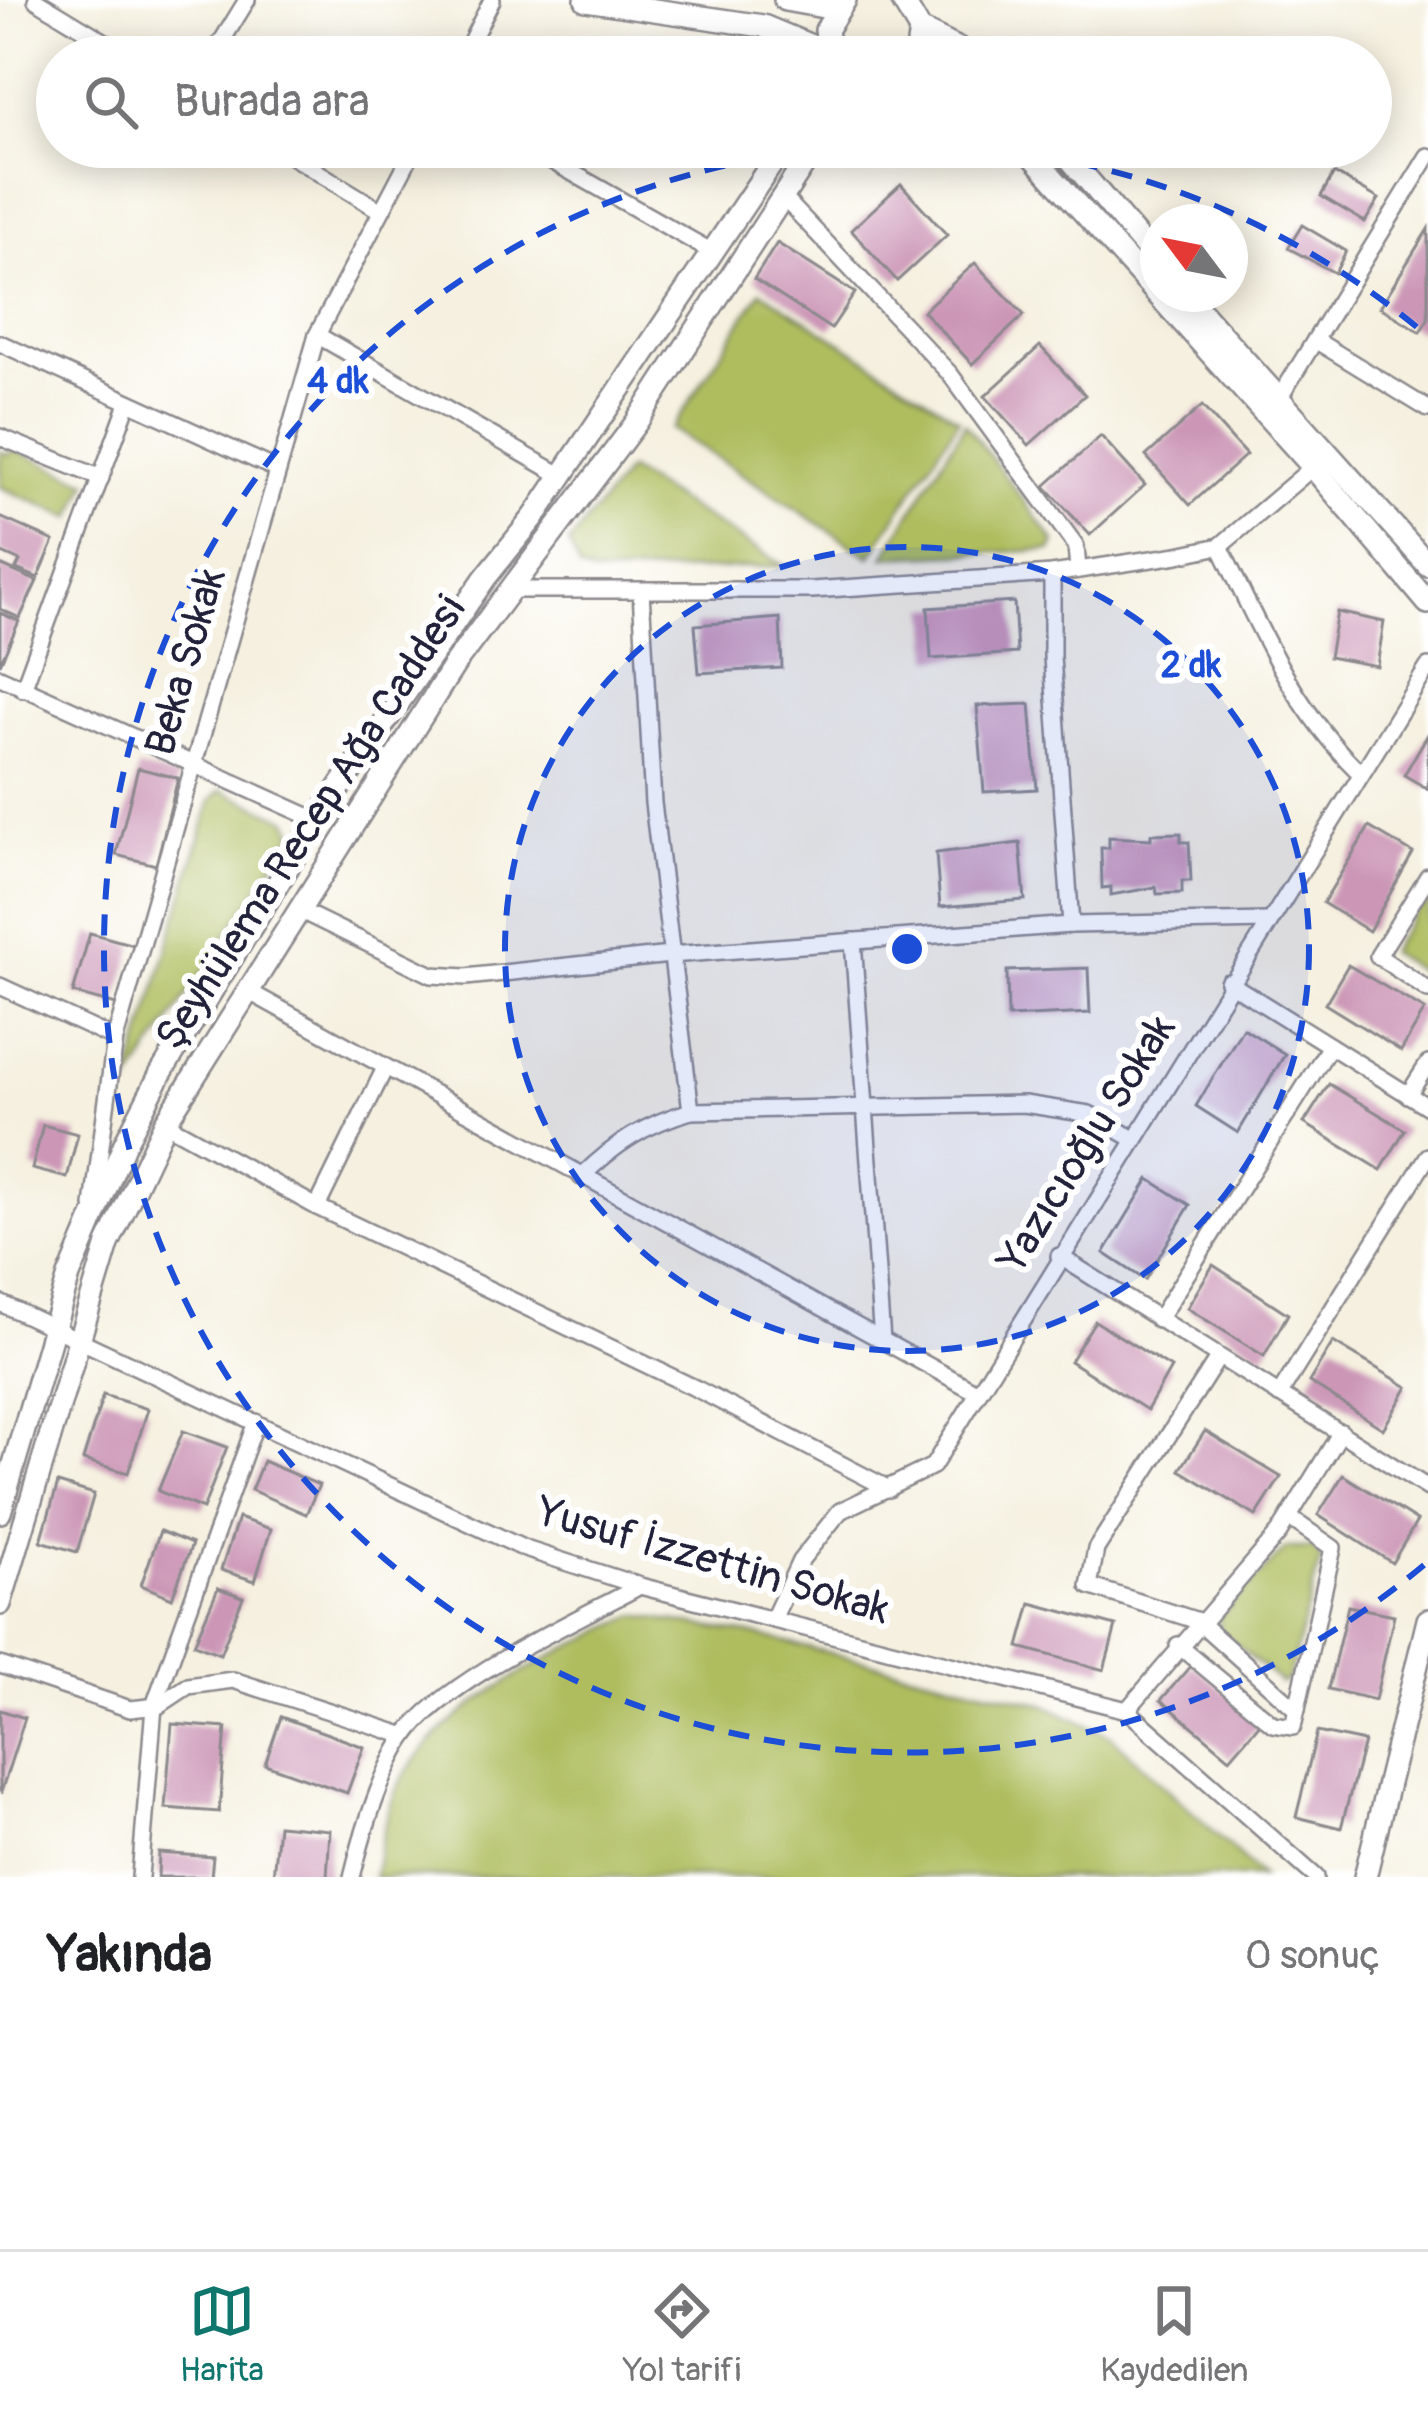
<!DOCTYPE html>
<html lang="tr">
<head>
<meta charset="utf-8">
<style>
	body { margin:0; font-family:Pangolin,sans-serif; background:#f6f6f6; color:#202124 }
	.compass { position:absolute; left:1140px; top:204px; width:108px; height:108px; border-radius:50%; background:#fff; box-shadow:0 6px 30px #0003; rotate:302deg }
	.list { margin:0; padding:0; list-style:none }
	h2 { display:flex; justify-content:space-between; align-items:center; height:156px; margin:0; padding:0 48px; font-size:51px }
	h2 small { font-size:39px; font-weight:400; color:#757577 }
	.icon { flex:none; width:66px; height:66px; fill:none; stroke:currentColor; stroke-width:2; stroke-linecap:round; stroke-linejoin:round }
	.map { position:relative; flex:none; width:1428px; height:1877px; overflow:hidden }
	.search { position:absolute; background:#fff; box-shadow:0 6px 30px #0003; left:36px; right:36px; top:36px; height:132px; display:flex; align-items:center; gap:30px; box-sizing:border-box; padding:0 42px; border-radius:66px; color:#757577; font-size:45px }
	.sheet { height:372px; background:#fff }
	nav { display:flex; justify-content:space-around; align-items:center; box-sizing:border-box; height:168px; border-top:3px solid #e0e0e0; background:#fff; font-size:33px; color:#757577 }
	nav a { display:grid; justify-items:center; gap:6px }
	nav .on { color:#0f766e }
	.map>svg:first-child { display:block }
	.green { fill:#afbd5f; stroke:#68704d; stroke-width:3 }
	.building { fill:#cc97b7 }
	.lines { fill:none; stroke-linecap:round; stroke-linejoin:round }
	.street-casing { stroke:#8c898d; stroke-width:20 }
	.secondary-casing { stroke:#8c898d; stroke-width:26 }
	.street { stroke:#fff; stroke-width:15 }
	.secondary { stroke:#fff; stroke-width:21 }
	.ring { fill:none; stroke:#1d4ed8; stroke-width:6; stroke-dasharray:21 15 }
	.labels { text-anchor:middle; dominant-baseline:central; stroke-width:12; stroke-linejoin:round; paint-order:stroke }
	.street-label { font-size:42px; fill:#22223b; stroke:#fff }
	.centre { fill:#1d4ed8; stroke:#fff; stroke-width:6 }
	.ring-label { font-size:36px; text-anchor:middle; font-weight:bold; fill:#1d4ed8; stroke:#fff; stroke-width:12; stroke-linejoin:round; paint-order:stroke }
</style>
</head>
<body>
<div class="map">
<svg width="1428" height="1877" viewBox="0 0 1428 1877">
	<rect width="100%" height="100%" fill="#fff"/>
	<filter id="ink" filterUnits="userSpaceOnUse"><feTurbulence type="fractalNoise" baseFrequency=".00833" numOctaves="2"/><feDisplacementMap in="SourceGraphic" scale="24" xChannelSelector="R" yChannelSelector="G"/><feConvolveMatrix kernelMatrix="1 2 1 2 8 2 1 2 1" color-interpolation-filters="sRGB"/></filter>
	<filter id="wash" filterUnits="userSpaceOnUse"><feTurbulence type="fractalNoise" baseFrequency=".004" numOctaves="4" result="noise"/><feDisplacementMap in="SourceGraphic" scale="48" xChannelSelector="R" yChannelSelector="G"/><feGaussianBlur stdDeviation="2.7" result="paint"/><feColorMatrix in="noise" values="0 0 0 0 0 0 0 0 0 0 0 0 0 0 0 0 0 1.4 0 .05"/><feComposite in="paint" operator="in"/></filter>
	<g filter="url(#wash)">
		<rect width="100%" height="100%" fill="#f5f0df"/>
		<g class="green">
			<path d="M761,291L959,419L870,557L672,429Z"/>
			<path d="M965,423L1055,542L1051,550L884,557Z"/>
			<path d="M13,449L88,482L72,518L0,487V451L9,455Z"/>
			<path d="M628,470L784,566L595,575L579,569L569,543Z"/>
			<path d="M221,790L289,820L294,833L127,1087L211,800Z"/>
			<path d="M1428,892V977L1389,952Z"/>
			<path d="M1287,1548H1313L1321,1558L1288,1680L1281,1683L1220,1631L1218,1618Z"/>
			<path d="M636,1615L760,1636L1043,1704L1111,1736L1262,1877H374C380,1848 385,1813 398,1787C441,1704 556,1653 636,1615Z"/>
		</g>
		<g id="blocks">
			<g class="building">
				<path d="M1334,173L1379,199L1365,222L1321,196Z"/>
				<path d="M901,184L947,235L897,281L851,230Z"/>
				<path d="M1302,225L1346,251L1335,273L1288,248Z"/>
				<path d="M1428,229V319L1420,332L1380,307Z"/>
				<path d="M777,243L855,293L831,329L754,279Z"/>
				<path d="M975,263L1024,315L972,364L923,311Z"/>
				<path d="M1040,346L1085,395L1029,445L985,396Z"/>
				<path d="M1202,406L1246,455L1190,505L1146,456Z"/>
				<path d="M1101,436L1145,485L1090,535L1045,486Z"/>
				<path d="M0,517L54,541L38,578L16,569L20,561L0,552Z"/>
				<path d="M0,565L37,581L20,618L0,609Z"/>
				<path d="M1014,602L1017,653L931,659L928,608Z"/>
				<path d="M1337,612L1384,622L1377,666L1329,657Z"/>
				<path d="M0,613L19,621L0,664Z"/>
				<path d="M780,618L782,668L699,673L695,625Z"/>
				<path d="M1030,704L1037,789L984,792L977,706Z"/>
				<path d="M1428,734V789L1404,775Z"/>
				<path d="M138,768L178,778L156,865L116,855Z"/>
				<path d="M1369,827L1413,853L1369,931L1323,903Z"/>
				<path d="M1181,833V842H1189L1191,881H1182V893L1157,894L1156,887L1111,895V887L1102,888L1101,848H1109V837L1151,839V834Z"/>
				<path d="M1020,843L1025,900L940,907L936,853Z"/>
				<path d="M90,933L134,945L116,1005L73,993Z"/>
				<path d="M1348,965L1425,1010L1401,1051L1325,1004Z"/>
				<path d="M1088,968L1090,1013L1008,1017L1007,971Z"/>
				<path d="M1243,1028L1285,1054L1238,1133L1196,1106Z"/>
				<path d="M1329,1084L1405,1130L1381,1170L1304,1123Z"/>
				<path d="M43,1125L78,1134L67,1178L32,1169Z"/>
				<path d="M1149,1179L1190,1205L1145,1280L1104,1253Z"/>
				<path d="M1213,1265L1288,1314L1264,1356L1187,1308Z"/>
				<path d="M1095,1321L1171,1368L1147,1410L1070,1361Z"/>
				<path d="M1333,1342L1408,1387L1383,1429L1309,1382Z"/>
				<path d="M103,1395L148,1409L128,1473L83,1460Z"/>
				<path d="M183,1431L227,1447L203,1509L158,1491Z"/>
				<path d="M1205,1431L1281,1477L1256,1516L1180,1470Z"/>
				<path d="M263,1461L319,1485L306,1514L251,1490Z"/>
				<path d="M1343,1475L1417,1521L1392,1563L1318,1515Z"/>
				<path d="M58,1483L94,1494L77,1552L41,1541Z"/>
				<path d="M238,1518L271,1529L255,1581L221,1570Z"/>
				<path d="M160,1531L192,1544L172,1598L141,1585Z"/>
				<path d="M218,1588L243,1597L220,1654L194,1644Z"/>
				<path d="M1031,1603L1116,1626L1104,1670L1019,1647Z"/>
				<path d="M1348,1606L1394,1615L1375,1700L1328,1689Z"/>
				<path d="M1192,1664L1261,1722L1230,1758L1161,1700Z"/>
				<path d="M0,1710L25,1718L1,1792L0,1791Z"/>
				<path d="M281,1717L364,1747L347,1793L265,1764Z"/>
				<path d="M172,1724L226,1728L219,1812L165,1808Z"/>
				<path d="M1317,1732L1364,1742L1341,1828L1296,1817Z"/>
				<path d="M278,1825L330,1830L327,1877H273Z"/>
				<path d="M159,1853L213,1857L211,1877H158Z"/>
			</g>
		</g>
	</g>
	<g filter="url(#ink)">
		<use href="#blocks" fill-opacity="0" stroke="#8c898d" stroke-width="3"/>
		<g class="lines">
			<g class="street-casing">
				<g id="street">
					<path d="M36,0L130,57"/>
					<path d="M212,57L247,0"/>
					<path d="M463,57L492,0"/>
					<path d="M277,147L381,211"/>
					<path d="M527,147L714,253"/>
					<path d="M783,197L950,374L1076,546L1078,570"/>
					<path d="M317,335L562,476"/>
					<path d="M1315,340L1428,409"/>
					<path d="M0,343L278,470"/>
					<path d="M1277,402L1428,156"/>
					<path d="M0,437L101,478"/>
					<path d="M1220,546C1260,629 1294,710 1361,774"/>
					<path d="M1052,574V657L1071,925"/>
					<path d="M509,590H812L1052,574L1178,555L1220,546L1313,467"/>
					<path d="M641,591L653,803L691,1111"/>
					<path d="M0,677L317,820"/>
					<path d="M23,689L128,403"/>
					<path d="M1428,876L1378,956L1428,990"/>
					<path d="M297,909L432,975L466,977L670,955L1071,925L1268,921"/>
					<path d="M853,941L882,1341"/>
					<path d="M1228,982L1428,1107"/>
					<path d="M0,986L115,1039"/>
					<path d="M246,990L978,1393"/>
					<path d="M1408,1095L1428,1064"/>
					<path d="M165,1123L317,1207L697,1389L889,1489"/>
					<path d="M581,1177C615,1144 645,1124 691,1111L1024,1104L1089,1114L1132,1138"/>
					<path d="M93,1206L115,1039L317,335L415,147"/>
					<path d="M317,1207L384,1070"/>
					<path d="M1059,1256L1428,1488"/>
					<path d="M0,1303L525,1549L640,1586L1127,1710L1316,1877"/>
					<path d="M1158,1320L1330,1046"/>
					<path d="M1218,1358L1096,1549L1089,1586L1198,1621L1297,1710"/>
					<path d="M1279,1395L1428,1156"/>
					<path d="M774,1617L800,1561L840,1511L933,1466L1428,667"/>
					<path d="M1178,1645L1273,1724L1293,1727L1333,1548L1290,1518"/>
					<path d="M0,1665L130,1709L158,1706L188,1686L233,1680L406,1736"/>
					<path d="M1127,1710L1279,1533L1341,1432"/>
					<path d="M140,1877L154,1706L256,1422"/>
					<path d="M352,1877C363,1832 379,1776 405,1737C443,1681 579,1619 640,1586"/>
				</g>
			</g>
			<g class="secondary-casing">
				<g id="secondary">
					<path d="M586,0L763,26L828,53"/>
					<path d="M785,0L835,9"/>
					<path d="M902,0L920,30L916,57"/>
					<path d="M920,30L975,57"/>
					<path d="M830,57L826,30L845,0"/>
					<path d="M1025,147L1313,467L1428,603"/>
					<path d="M1060,147L1158,262"/>
					<path d="M1185,294L1428,565"/>
					<path d="M0,1512L69,1276L125,1143L161,1073L317,820L485,578L534,517L783,147"/>
					<path d="M0,1604L108,1244L165,1123L456,662L636,423L815,147"/>
					<path d="M1365,1877L1428,1620"/>
				</g>
			</g>
			<use href="#street" class="street"/>
			<use href="#secondary" class="secondary"/>
		</g>
	</g>
	<circle cx="907" cy="949" r="402" fill="#1d4ed8" fill-opacity=".12"/>
	<g class="ring">
		<circle cx="907" cy="949" r="402"/>
		<path d="M1424 1565A804 804 0 1 1 844 147M970 147A804 804 0 0 1 1424 333"/>
	</g>
	<g class="labels">
		<g class="street-label">
			<text transform="translate(186 662) rotate(-74)">Beka Sokak</text>
			<text transform="translate(311 823) rotate(-57)">Şeyhülema Recep Ağa Caddesi</text>
			<text transform="translate(1087 1144) rotate(-58)">Yazıcıoğlu Sokak</text>
			<text transform="translate(713 1561) rotate(16)">Yusuf İzzettin Sokak</text>
		</g>
	</g>
	<circle cx="907" cy="949" r="18" class="centre"/>
	<g class="ring-label">
		<text x="338" y="393">4 dk</text>
		<text x="1191" y="677">2 dk</text>
	</g>
</svg>
<svg class="compass" viewBox="-18 -18 36 36"><path d="M0-13l5 13h-10z" fill="#e53935"/><path d="M0 13l5-13h-10z" fill="#757577"/></svg>
<div class="search"><svg class="icon" aria-label="search" viewBox="0 0 24 24"><circle cx="10" cy="10" r="6"/><path d="M15 15l6 6"/></svg>Burada ara</div>
</div>
<section class="sheet">
<h2>Yakında<small>0 sonuç</small></h2>
<ul class="list">
</ul>
</section>
<nav>
<a class="on"><svg class="icon" aria-label="map" viewBox="0 0 24 24"><path d="M3 6l6-2 6 2 6-2v14l-6 2-6-2-6 2zM9 4v14M15 6v14"/></svg>Harita</a>
<a><svg class="icon" aria-label="directions" viewBox="0 0 24 24"><path d="M12 3l9 9-9 9-9-9zM9 14v-3h6M13 9l2 2-2 2"/></svg>Yol tarifi</a>
<a><svg class="icon" aria-label="saved" viewBox="0 0 24 24"><path d="M7 4h10v16l-5-4-5 4z"/></svg>Kaydedilen</a>
</nav>
</body>
</html>
